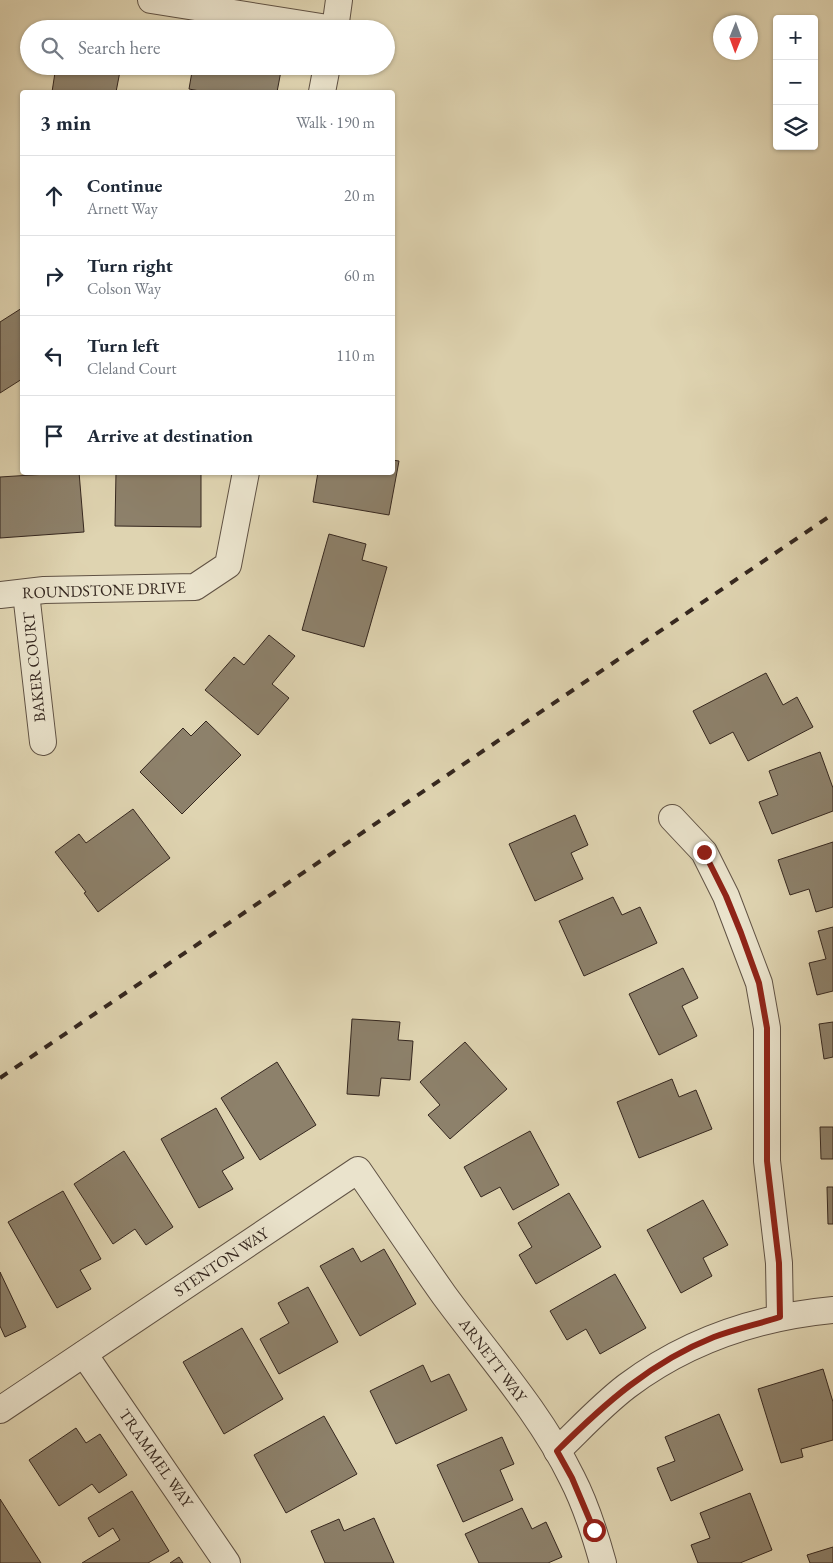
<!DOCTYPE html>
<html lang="en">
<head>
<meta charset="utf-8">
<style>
	body { margin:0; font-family:"EB Garamond",serif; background:#f6f6f7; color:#1f2937 }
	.controls { position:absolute; right:15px; top:15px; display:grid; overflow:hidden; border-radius:5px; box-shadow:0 1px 4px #0004 }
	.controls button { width:45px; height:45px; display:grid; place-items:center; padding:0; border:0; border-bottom:1px solid #e0e1e3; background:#fff; color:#1f2937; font:25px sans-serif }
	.compass { position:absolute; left:713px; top:15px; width:45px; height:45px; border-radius:50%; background:#fff; box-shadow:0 1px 4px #0004; rotate:181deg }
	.stop { position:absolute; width:15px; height:15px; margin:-11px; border:4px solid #8f2418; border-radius:50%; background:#fff }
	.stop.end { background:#8f2418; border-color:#fff; box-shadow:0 1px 5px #0008 }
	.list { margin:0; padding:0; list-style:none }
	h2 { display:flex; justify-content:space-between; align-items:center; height:65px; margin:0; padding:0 20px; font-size:21px }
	h2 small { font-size:16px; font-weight:400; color:#747a83 }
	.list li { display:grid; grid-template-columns:32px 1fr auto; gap:15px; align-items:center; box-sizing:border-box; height:80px; padding:0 20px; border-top:1px solid #e0e1e3 }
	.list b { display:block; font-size:19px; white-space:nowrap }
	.list p { margin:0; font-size:16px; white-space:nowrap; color:#747a83 }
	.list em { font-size:16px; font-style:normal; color:#747a83 }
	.icon { flex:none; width:28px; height:28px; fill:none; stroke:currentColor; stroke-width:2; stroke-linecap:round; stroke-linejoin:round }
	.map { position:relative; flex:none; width:833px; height:1563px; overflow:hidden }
	.search { position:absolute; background:#fff; box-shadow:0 1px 4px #0004; left:20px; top:20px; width:375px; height:55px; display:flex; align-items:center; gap:12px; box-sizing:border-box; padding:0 18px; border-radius:28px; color:#747a83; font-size:19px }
	.panel { position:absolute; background:#fff; box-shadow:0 1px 4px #0004; left:20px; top:90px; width:375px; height:385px; border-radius:5px }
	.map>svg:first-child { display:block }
	.building { fill:#8d816b; stroke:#35271f }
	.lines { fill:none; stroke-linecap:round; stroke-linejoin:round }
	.minor-casing { stroke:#605244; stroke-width:28 }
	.minor { stroke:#eae3cc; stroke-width:26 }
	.rail { stroke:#35271f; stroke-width:4; stroke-dasharray:9 9; stroke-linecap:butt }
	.route { stroke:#8f2418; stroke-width:6 }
	.labels { text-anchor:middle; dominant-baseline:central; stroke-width:4; stroke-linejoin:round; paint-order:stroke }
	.street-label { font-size:16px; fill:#35271f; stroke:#eae3cc }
</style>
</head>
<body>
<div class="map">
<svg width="833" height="1563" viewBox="0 0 833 1563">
	<rect width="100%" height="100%" fill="#dfd4b1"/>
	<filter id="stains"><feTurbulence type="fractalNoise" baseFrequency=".004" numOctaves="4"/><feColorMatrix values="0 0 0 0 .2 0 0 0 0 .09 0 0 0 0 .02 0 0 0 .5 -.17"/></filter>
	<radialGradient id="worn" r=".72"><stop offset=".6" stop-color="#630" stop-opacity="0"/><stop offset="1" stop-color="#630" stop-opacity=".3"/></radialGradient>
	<g class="building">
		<path d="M56,66H121L116,92H52Z"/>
		<path d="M193,66H253L281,71L277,92H205L189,89Z"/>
		<path d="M22,308V379L0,393V322Z"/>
		<path d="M392,460L399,461L389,515L313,502L318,472H392Z"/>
		<path d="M79,472L84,532L0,538V477Z"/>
		<path d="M116,472H201V527L115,526Z"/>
		<path d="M329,534L366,544L362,560L387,567L364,647L302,630Z"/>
		<path d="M269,635L295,656L272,684L289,698L258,735L205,690L234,657L244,665Z"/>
		<path d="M766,673L783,705L797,697L813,727L748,761L733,732L710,744L693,711Z"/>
		<path d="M206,721L241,755L182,814L140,772L183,728L191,736Z"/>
		<path d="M820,752L833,788V811L772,834L759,802L778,795L769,771Z"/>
		<path d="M133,809L170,858L98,912L84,893L86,892L55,852L79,834L86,843Z"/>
		<path d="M575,815L588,845L571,853L583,879L535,901L509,844Z"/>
		<path d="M833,842V907L816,912L809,889L790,895L778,860Z"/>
		<path d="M613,897L622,915L640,907L657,943L584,976L559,921Z"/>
		<path d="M833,927V991L817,995L809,963L826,959L818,931Z"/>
		<path d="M683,968L698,998L682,1006L697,1036L659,1055L629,994Z"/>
		<path d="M352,1019L400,1022L398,1040L413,1041L410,1080L381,1078L379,1096L347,1094Z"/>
		<path d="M833,1022V1057L824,1059L819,1024Z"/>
		<path d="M465,1042L507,1089L450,1139L428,1115L440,1105L420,1082Z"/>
		<path d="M277,1062L316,1125L260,1160L221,1098Z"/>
		<path d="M672,1079L679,1097L696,1090L712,1129L639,1158L617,1102Z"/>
		<path d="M216,1108L244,1158L222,1171L233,1189L199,1208L161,1139Z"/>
		<path d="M820,1127H833V1159H821Z"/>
		<path d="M530,1131L559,1185L513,1210L500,1187L481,1197L464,1167Z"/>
		<path d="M124,1151L173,1227L146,1245L135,1229L113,1244L74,1184Z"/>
		<path d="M827,1187H833V1224H828Z"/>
		<path d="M63,1191L101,1259L80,1270L91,1289L57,1308L8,1222Z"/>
		<path d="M569,1193L601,1247L536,1284L519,1255L532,1247L518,1223Z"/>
		<path d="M703,1200L728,1245L703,1258L712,1276L681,1293L647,1230Z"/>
		<path d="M353,1248L361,1262L384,1249L416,1304L360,1336L320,1266Z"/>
		<path d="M0,1272L26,1327L5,1337L0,1326Z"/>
		<path d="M615,1274L646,1328L600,1354L586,1329L567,1340L550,1311Z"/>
		<path d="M308,1287L338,1342L279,1374L260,1339L289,1323L278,1303Z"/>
		<path d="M242,1328L283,1399L224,1434L183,1362Z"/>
		<path d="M423,1365L431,1382L449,1374L467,1410L396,1444L370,1391Z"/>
		<path d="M823,1369L833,1402V1440L801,1449L803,1457L781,1463L758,1389Z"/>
		<path d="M719,1414L743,1470L671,1501L657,1468L675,1461L665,1437Z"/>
		<path d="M324,1416L357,1474L286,1513L254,1455Z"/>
		<path d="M76,1428L86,1443L100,1434L127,1475L99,1493L92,1484L59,1506L29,1460Z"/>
		<path d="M502,1437L514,1464L500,1470L513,1500L463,1522L437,1465Z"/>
		<path d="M132,1491L169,1551L148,1563H82L120,1540L113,1528L99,1537L88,1518Z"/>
		<path d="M750,1493L772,1550L740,1563H698L691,1545L710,1538L700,1513Z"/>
		<path d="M0,1499L41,1563H0Z"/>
		<path d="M522,1508L532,1529L546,1522L562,1557L548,1563H479L465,1534Z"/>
		<path d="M374,1518L394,1563H325L311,1531L339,1519L344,1531Z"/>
		<path d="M833,1547V1563H810L807,1555Z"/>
		<path d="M179,1557L183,1563H170Z"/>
	</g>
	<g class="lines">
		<g class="minor-casing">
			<g id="minor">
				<path d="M151,0L334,29"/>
				<path d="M335,29L339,0"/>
				<path d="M322,92L327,66"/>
				<path d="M26,593L43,742"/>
				<path d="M0,595L44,590L195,587L228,565L246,472"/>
				<path d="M672,818L704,852L726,896L759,983L767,1028V1161L779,1263L780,1317"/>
				<path d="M84,1354L227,1563"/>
				<path d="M0,1410L358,1170C387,1212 415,1254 444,1295C488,1355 539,1411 572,1478C586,1505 595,1534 603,1563"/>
				<path d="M557,1451C580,1429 602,1405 627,1386C687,1341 759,1317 833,1310"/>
			</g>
		</g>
		<use href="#minor" class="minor"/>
		<path class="rail" d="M0,1078L833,514"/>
	</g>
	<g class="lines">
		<path class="route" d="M594,1530L572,1478L557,1451C604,1404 651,1362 714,1337C735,1329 758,1324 780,1317L779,1263L767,1161V1028L759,983L741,933L726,896L704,852"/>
	</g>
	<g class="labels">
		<g class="street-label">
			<text transform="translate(104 590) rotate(-2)">ROUNDSTONE DRIVE</text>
			<text transform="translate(34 667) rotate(-96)">BAKER COURT</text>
			<text transform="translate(221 1262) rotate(-34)">STENTON WAY</text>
			<text transform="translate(493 1360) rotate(53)">ARNETT WAY</text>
			<text transform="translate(156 1458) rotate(55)">TRAMMEL WAY</text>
		</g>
	</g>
	<rect width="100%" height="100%" filter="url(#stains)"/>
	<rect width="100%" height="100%" fill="url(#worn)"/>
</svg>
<div class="controls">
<button>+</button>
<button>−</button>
<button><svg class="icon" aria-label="layers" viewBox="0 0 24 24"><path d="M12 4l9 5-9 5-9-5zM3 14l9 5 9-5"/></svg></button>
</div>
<svg class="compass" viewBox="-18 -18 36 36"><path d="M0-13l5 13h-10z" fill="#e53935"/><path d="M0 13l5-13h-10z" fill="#747a83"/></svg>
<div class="stop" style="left:594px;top:1530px"></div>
<div class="stop end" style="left:704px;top:852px"></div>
<div class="search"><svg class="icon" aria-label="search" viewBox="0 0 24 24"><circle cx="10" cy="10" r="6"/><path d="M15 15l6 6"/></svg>Search here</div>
<section class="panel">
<h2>3 min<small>Walk · 190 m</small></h2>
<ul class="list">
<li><svg class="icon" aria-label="ahead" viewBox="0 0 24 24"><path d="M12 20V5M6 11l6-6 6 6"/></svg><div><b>Continue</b><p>Arnett Way</p></div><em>20 m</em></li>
<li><svg class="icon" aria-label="right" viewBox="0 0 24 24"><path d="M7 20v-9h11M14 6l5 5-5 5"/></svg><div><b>Turn right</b><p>Colson Way</p></div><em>60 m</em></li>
<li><svg class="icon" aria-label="left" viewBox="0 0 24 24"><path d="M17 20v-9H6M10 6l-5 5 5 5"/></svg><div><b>Turn left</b><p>Cleland Court</p></div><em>110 m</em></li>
<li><svg class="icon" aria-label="arrive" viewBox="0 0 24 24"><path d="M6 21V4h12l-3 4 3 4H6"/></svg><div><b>Arrive at destination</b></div></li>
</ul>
</section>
</div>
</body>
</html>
